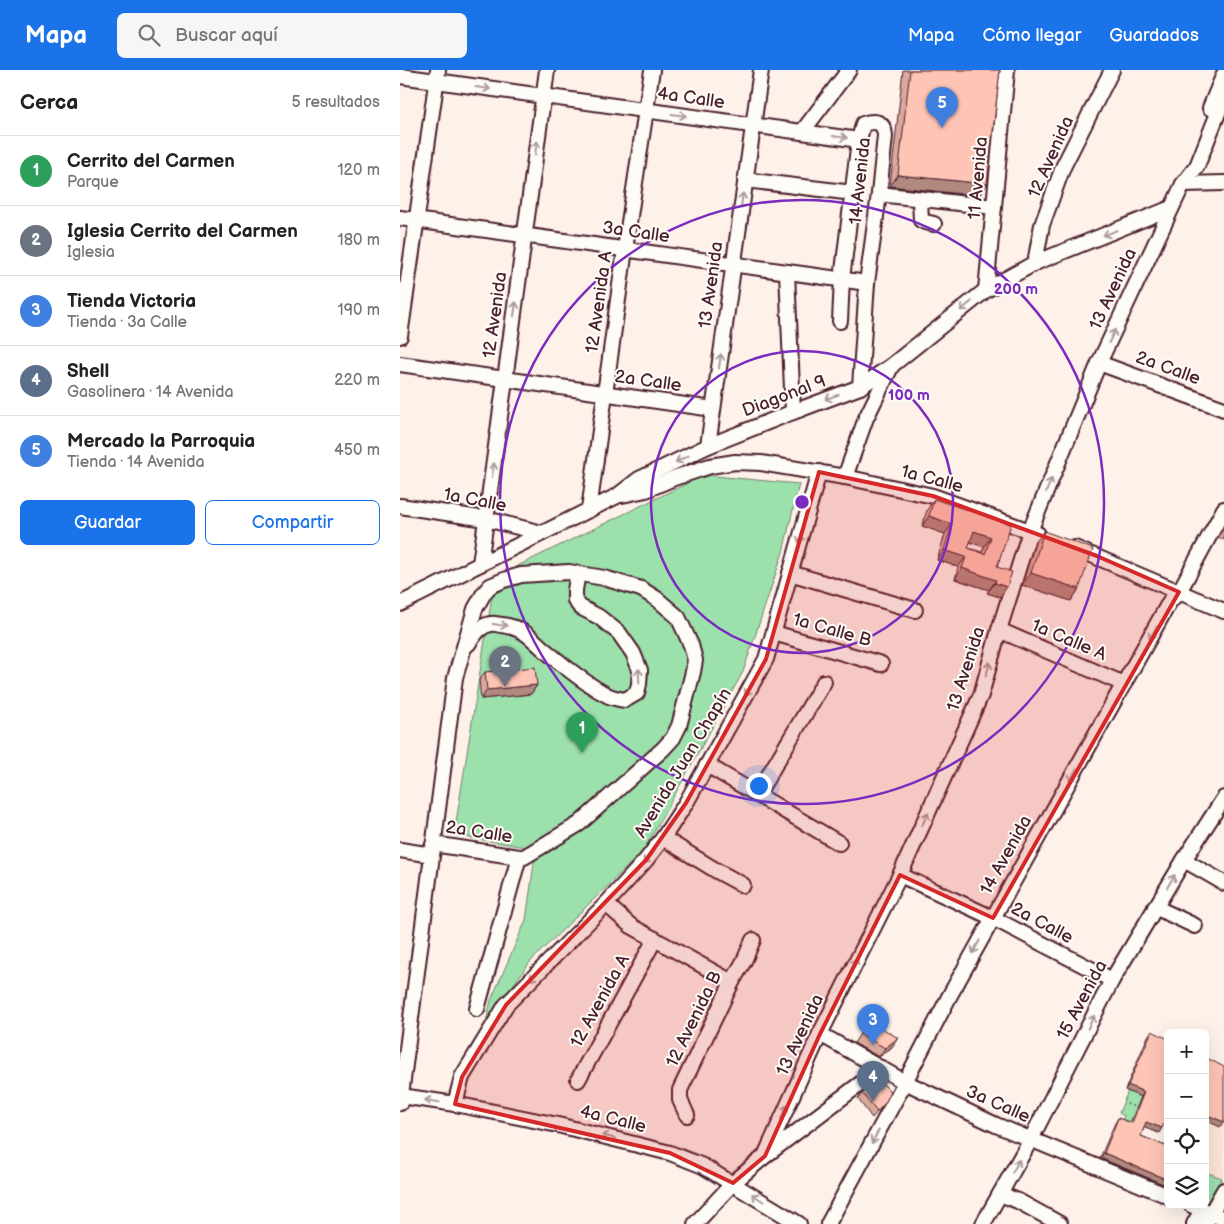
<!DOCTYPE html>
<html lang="es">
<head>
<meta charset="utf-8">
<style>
	body { margin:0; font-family:"Balsamiq Sans",sans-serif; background:#f6f6f6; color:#222 }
	.controls { position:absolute; right:15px; bottom:15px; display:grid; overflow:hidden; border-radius:8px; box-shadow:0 5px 20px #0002 }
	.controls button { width:45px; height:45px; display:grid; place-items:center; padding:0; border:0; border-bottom:1px solid #e0e0e0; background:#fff; color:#222; font:25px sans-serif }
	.you { position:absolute; left:358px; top:715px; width:18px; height:18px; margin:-12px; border:4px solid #fff; border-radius:50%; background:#1a73e8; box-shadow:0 0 0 8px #1a73e833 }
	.badge { display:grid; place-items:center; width:32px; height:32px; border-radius:50%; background:#1a73e8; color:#fff; font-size:16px; font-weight:700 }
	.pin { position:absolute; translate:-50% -41px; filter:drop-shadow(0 1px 2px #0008) }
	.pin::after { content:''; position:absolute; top:26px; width:18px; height:15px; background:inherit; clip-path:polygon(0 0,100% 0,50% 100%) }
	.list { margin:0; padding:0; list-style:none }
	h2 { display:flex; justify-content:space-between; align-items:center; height:65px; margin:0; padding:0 20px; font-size:21px }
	h2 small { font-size:16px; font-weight:400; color:#767676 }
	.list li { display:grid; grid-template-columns:32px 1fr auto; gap:15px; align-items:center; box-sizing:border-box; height:70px; padding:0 20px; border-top:1px solid #e0e0e0 }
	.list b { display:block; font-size:19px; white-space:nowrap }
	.list p { margin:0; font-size:16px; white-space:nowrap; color:#767676 }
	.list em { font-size:16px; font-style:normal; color:#767676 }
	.actions { display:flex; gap:10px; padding:15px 20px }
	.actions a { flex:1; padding:11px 0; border:1px solid #1a73e8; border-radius:8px; text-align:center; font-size:18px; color:#1a73e8 }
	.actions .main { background:#1a73e8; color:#fff }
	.icon { flex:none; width:28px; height:28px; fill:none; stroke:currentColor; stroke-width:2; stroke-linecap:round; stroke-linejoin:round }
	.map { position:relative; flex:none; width:824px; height:1154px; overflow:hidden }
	header { display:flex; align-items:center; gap:30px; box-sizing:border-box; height:70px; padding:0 25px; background:#1a73e8; color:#fff }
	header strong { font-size:24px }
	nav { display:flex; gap:28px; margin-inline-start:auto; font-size:18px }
	.search { width:350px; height:45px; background:#f6f6f6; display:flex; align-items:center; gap:12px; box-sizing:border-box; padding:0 18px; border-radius:8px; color:#767676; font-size:19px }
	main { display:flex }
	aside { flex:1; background:#fff }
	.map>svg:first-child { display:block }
	.built { fill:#fde4da }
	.green { fill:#9ce0ac; stroke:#73806c }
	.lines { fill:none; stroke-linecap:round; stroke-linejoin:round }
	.minor-casing { stroke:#4a1f2b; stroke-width:18 }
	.path { stroke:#4a1f2b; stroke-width:2; stroke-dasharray:1 4; stroke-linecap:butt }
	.minor { stroke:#fdfcf7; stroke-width:14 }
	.wall { fill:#daa99c; stroke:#4a1f2b; fill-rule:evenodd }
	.shaded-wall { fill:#b2897f; stroke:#4a1f2b }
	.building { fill:#fec4b5; stroke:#4a1f2b; fill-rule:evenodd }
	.oneway { stroke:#ac999b }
	.marked { fill:#d62828; fill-opacity:0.2; stroke:#d62828; stroke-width:4; stroke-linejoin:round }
	.ring { fill:none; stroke:#7b2cbf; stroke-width:2.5 }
	.labels { text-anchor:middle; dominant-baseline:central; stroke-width:4; stroke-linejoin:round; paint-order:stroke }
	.street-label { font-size:18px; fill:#4a1f2b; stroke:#fdfcf7 }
	.centre { fill:#7b2cbf; stroke:#fdfcf7; stroke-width:2.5 }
	.ring-label { font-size:15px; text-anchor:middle; font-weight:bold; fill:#7b2cbf; stroke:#fdfcf7; stroke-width:4; stroke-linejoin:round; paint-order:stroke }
</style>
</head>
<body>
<header>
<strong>Mapa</strong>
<div class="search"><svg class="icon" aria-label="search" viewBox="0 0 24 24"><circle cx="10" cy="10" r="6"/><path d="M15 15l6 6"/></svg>Buscar aquí</div>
<nav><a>Mapa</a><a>Cómo llegar</a><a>Guardados</a></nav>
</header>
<main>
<aside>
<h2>Cerca<small>5 resultados</small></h2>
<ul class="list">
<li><span class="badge" style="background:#2e9e5b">1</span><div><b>Cerrito del Carmen</b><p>Parque</p></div><em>120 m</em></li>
<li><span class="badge" style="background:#6b7280">2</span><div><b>Iglesia Cerrito del Carmen</b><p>Iglesia</p></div><em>180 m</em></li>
<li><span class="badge" style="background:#3f7fe0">3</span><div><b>Tienda Victoria</b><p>Tienda · 3a Calle</p></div><em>190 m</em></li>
<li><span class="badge" style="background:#5c6f8a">4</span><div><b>Shell</b><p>Gasolinera · 14 Avenida</p></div><em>220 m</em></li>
<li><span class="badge" style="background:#3f7fe0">5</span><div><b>Mercado la Parroquia</b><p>Tienda · 14 Avenida</p></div><em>450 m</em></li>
</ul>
<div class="actions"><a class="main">Guardar</a><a>Compartir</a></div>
</aside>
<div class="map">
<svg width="824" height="1154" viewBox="0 0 824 1154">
	<rect width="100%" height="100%" fill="#fdf1ea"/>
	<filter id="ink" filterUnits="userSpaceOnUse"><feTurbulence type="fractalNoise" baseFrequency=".02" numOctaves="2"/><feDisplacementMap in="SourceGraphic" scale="10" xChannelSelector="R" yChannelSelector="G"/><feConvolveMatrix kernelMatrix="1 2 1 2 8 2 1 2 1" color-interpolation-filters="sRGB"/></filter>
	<g filter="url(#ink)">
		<path class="built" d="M805,994L824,1004V1104L809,1131L805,1133Z"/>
		<g class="green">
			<path d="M304,405L399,414L383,482L343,602L244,780L130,892L86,952L91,930L126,850L136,779L54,765L95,507Z"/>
			<path d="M728,1021L748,1030L736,1040L731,1051L741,1055H720L724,1046L719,1043Z"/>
			<path d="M805,1102L822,1108L809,1131L805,1133Z"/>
		</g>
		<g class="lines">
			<g class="minor-casing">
				<g id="minor">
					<path d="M0,6L459,70"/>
					<path d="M810,38L824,4"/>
					<path d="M402,62L449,0"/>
					<path d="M345,110L453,123"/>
					<path d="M783,114L824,113"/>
					<path d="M479,124L594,137"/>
					<path d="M520,129L521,150L525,152L534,154"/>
					<path d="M0,148L467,213"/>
					<path d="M635,193L642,155L663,97L712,0"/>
					<path d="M387,202L393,342"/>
					<path d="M586,220L607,0"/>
					<path d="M440,251L442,209L459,70L463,54C475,50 484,51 485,66L479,124L467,213L460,317"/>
					<path d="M0,266L38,0"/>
					<path d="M699,293L824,339"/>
					<path d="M0,294L313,339"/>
					<path d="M308,376L361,0"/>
					<path d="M445,407L466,348L491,297"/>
					<path d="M222,425L246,420L274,408L310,396L335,392L361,393L445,407L533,426L638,464"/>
					<path d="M0,436L86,449L142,463"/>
					<path d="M189,440L225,179L252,0"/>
					<path d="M675,478L824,541"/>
					<path d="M80,494L147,0"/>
					<path d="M390,503L515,540"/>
					<path d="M0,534L217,426L239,409L308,376L393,342L460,317L491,296L586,220L635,193L771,138"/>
					<path d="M599,560L724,614"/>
					<path d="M374,563L481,594"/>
					<path d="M68,574C74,566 80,555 91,554C95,553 98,555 102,555C127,559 130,568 147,582C165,597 187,615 207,625C212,628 219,629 225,630L237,623L239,614L240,600L233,583L219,563L199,547L180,537L175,530V520L178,503"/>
					<path d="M307,695L439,773"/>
					<path d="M357,725L424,612"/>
					<path d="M263,768L317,801L343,815"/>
					<path d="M0,780L32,785"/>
					<path d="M784,790L824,813"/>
					<path d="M500,805L593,848L712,910"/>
					<path d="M206,834L231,856L332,912"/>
					<path d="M755,837L795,856"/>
					<path d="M77,939L119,787"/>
					<path d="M420,964L505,1012L596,1055L768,1126"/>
					<path d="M178,1010L255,869"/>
					<path d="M1,1026L55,1034L158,1055L270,1083L303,1096L399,1154"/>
					<path d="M0,1033L55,608L75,539L84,523L90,516L104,510L121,505L169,502L204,508L241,519L257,529L278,547L291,575L295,590L293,602L279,656L273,668L263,679L179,754L124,787H119L33,774"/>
					<path d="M55,1034L62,1007L106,935L206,834L246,790L263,768L286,733L366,589L419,402"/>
					<path d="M287,1045L280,1030V1020L332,912L344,891L353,870"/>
					<path d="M365,1086L420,964L500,805L581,625L599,560L630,461L699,293L783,114L797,96L824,28"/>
					<path d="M600,1124L618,1131L660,1154"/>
					<path d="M791,1135L824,1149"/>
					<path d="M295,1154L333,1113L365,1086L481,998"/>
					<path d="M428,1154L505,1012L550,925L770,531L779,522L824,439"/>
					<path d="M583,1154L631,1069L712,910L784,790L824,728"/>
					<path d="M794,1154L802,1140"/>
					<path d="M805,1154L824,1120"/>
				</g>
			</g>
			<path class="path" d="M727,1034L737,1038"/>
			<use href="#minor" class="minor"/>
		</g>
		<g class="wall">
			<path d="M503,0H600L579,126L490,116Z"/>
			<path d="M534,429L611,454L597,497L600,527L587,523L589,520L555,509L558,497L537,490L545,464L522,456L527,440ZM570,472L584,477L582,482L568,478Z"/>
			<path d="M824,457V470L818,467Z"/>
			<path d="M644,461L679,519L671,531L622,515L635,473Z"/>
			<path d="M85,602L137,615L131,624L81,629L79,610Z"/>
			<path d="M469,950L492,977L479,987L454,973Z"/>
			<path d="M752,961L759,1063L744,1057L741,1066L768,1077V1116L700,1088L715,1053L718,1048L730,1053L741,1027L725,1020L748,966Z"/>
			<path d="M462,1023L485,1033L472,1048L458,1029Z"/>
		</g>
		<g class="shaded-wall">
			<path d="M498,105L587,114L579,126L490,116Z"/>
			<path d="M529,446L552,454L545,464L522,456Z"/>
			<path d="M574,461L591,467L584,477L567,471Z"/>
			<path d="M544,480L566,487L558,497L537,490Z"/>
			<path d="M562,498L596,510L589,520L555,509Z"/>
			<path d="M631,503L679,519L671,531L622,515Z"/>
			<path d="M595,513L607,517L600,527L587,523Z"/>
			<path d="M137,615L131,624L81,629L87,620Z"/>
			<path d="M498,968L492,977L479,987L485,978Z"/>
			<path d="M728,1015L744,1022L741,1027L725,1020Z"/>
			<path d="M805,1044L824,1052L820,1057L805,1050Z"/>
			<path d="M746,1052L762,1058L759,1063L742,1057Z"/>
			<path d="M704,1083L768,1110V1116L700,1088Z"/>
		</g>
		<g class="building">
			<path d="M510,0H600L587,114L498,105Z"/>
			<path d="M534,429L611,454L597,497L612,502L607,517L595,513L596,510L562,498L566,487L544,480L552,454L529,446ZM574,461L591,467L585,484L568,478Z"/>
			<path d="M644,461L693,479L679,519L631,503Z"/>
			<path d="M135,597L137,615L87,620L85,602Z"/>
			<path d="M469,950L498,968L485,978L460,964Z"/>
			<path d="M752,961L768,969V1045L762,1058L746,1052L741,1066L768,1077V1110L704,1083L718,1048L732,1053L744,1022L728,1015Z"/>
			<path d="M805,987L824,997V1052L805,1044Z"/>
			<path d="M482,1013L491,1022L485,1033L477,1042L462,1023Z"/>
		</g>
		<defs><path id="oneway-shaft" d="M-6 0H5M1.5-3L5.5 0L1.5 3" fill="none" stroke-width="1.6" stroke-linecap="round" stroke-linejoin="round" transform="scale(1.25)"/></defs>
		<g class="oneway">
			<use href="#oneway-shaft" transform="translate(83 18) rotate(8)"/>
			<use href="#oneway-shaft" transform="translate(279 45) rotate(8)"/>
			<use href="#oneway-shaft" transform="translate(440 67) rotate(8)"/>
			<use href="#oneway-shaft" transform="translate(136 78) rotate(-82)"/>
			<use href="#oneway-shaft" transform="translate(342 130) rotate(-82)"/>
			<use href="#oneway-shaft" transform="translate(710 163) rotate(158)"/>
			<use href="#oneway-shaft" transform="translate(566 236) rotate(141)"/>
			<use href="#oneway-shaft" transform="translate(115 239) rotate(-82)"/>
			<use href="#oneway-shaft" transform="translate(712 266) rotate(-65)"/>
			<use href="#oneway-shaft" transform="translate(320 291) rotate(-82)"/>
			<use href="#oneway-shaft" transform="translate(432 327) rotate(160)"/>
			<use href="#oneway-shaft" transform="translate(282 389) rotate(154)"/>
			<use href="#oneway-shaft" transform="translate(93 400) rotate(-82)"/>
			<use href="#oneway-shaft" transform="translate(649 415) rotate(-68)"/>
			<use href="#oneway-shaft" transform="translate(401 466) rotate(106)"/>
			<use href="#oneway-shaft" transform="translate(100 555) rotate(8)"/>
			<use href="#oneway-shaft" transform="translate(753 563) rotate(119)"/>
			<use href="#oneway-shaft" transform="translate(588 599) rotate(-74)"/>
			<use href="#oneway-shaft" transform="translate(239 606) rotate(-92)"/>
			<use href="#oneway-shaft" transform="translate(349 619) rotate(119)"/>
			<use href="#oneway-shaft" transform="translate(673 705) rotate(119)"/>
			<use href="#oneway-shaft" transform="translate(525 749) rotate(-66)"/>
			<use href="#oneway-shaft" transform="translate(248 788) rotate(129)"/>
			<use href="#oneway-shaft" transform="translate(771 811) rotate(-59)"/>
			<use href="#oneway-shaft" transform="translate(576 877) rotate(119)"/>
			<use href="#oneway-shaft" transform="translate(454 895) rotate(-63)"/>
			<use href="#oneway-shaft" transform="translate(135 905) rotate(134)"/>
			<use href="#oneway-shaft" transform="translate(691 952) rotate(-63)"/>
			<use href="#oneway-shaft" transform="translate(32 1031) rotate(-171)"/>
			<use href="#oneway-shaft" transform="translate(384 1042) rotate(-66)"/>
			<use href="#oneway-shaft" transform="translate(209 1067) rotate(-166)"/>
			<use href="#oneway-shaft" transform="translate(475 1067) rotate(119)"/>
			<use href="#oneway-shaft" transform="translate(616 1096) rotate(-61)"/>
			<use href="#oneway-shaft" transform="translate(358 1128) rotate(-148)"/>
		</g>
	</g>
	<path class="marked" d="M419,402L533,426L697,486L779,522L593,848L500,805L420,964L365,1086L333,1113L270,1083L55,1034L62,1007L106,935L246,790L286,733L366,589Z"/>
	<g class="ring">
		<circle cx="402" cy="432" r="151"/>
		<circle cx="402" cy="432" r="302"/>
	</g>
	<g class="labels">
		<g class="street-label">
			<text transform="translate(291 28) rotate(8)">4a Calle</text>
			<text transform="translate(651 87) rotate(-66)">12 Avenida</text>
			<text transform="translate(578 108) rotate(-85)">11 Avenida</text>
			<text transform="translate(460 111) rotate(-84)">14 Avenida</text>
			<text transform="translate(236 162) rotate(8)">3a Calle</text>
			<text transform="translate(311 215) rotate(-82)">13 Avenida</text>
			<text transform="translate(713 219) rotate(-65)">13 Avenida</text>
			<text transform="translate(199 232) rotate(-82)">12 Avenida A</text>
			<text transform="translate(95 245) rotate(-82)">12 Avenida</text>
			<text transform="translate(768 298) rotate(20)">2a Calle</text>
			<text transform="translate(248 311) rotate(8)">2a Calle</text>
			<text transform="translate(384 326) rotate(-21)">Diagonal 9</text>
			<text transform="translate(532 409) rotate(15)">1a Calle</text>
			<text transform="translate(75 430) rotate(11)">1a Calle</text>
			<text transform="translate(432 560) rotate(16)">1a Calle B</text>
			<text transform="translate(669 570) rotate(23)">1a Calle A</text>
			<text transform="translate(566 599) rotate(-72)">13 Avenida</text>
			<text transform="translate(283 693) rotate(-59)">Avenida Juan Chapín</text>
			<text transform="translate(79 762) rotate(9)">2a Calle</text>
			<text transform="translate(606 785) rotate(-61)">14 Avenida</text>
			<text transform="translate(642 853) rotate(28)">2a Calle</text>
			<text transform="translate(682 930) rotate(-62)">15 Avenida</text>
			<text transform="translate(200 931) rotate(-61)">12 Avenida A</text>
			<text transform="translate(294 949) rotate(-64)">12 Avenida B</text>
			<text transform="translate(400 965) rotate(-65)">13 Avenida</text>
			<text transform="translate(598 1034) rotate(24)">3a Calle</text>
			<text transform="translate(213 1049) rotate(14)">4a Calle</text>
		</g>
	</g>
	<circle cx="402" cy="432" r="8" class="centre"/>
	<g class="ring-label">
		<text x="616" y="224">200 m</text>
		<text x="509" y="330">100 m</text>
	</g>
</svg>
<div class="controls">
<button>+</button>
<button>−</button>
<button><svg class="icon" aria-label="locate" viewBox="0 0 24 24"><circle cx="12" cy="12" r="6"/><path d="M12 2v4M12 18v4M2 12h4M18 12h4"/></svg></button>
<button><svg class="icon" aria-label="layers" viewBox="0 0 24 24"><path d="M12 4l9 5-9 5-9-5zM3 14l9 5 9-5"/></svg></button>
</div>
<div class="you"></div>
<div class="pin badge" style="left:182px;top:683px;background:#2e9e5b">1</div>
<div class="pin badge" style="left:105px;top:617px;background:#6b7280">2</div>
<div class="pin badge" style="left:473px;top:975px;background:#3f7fe0">3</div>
<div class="pin badge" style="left:473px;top:1032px;background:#5c6f8a">4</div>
<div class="pin badge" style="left:542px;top:58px;background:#3f7fe0">5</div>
</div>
</main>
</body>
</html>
